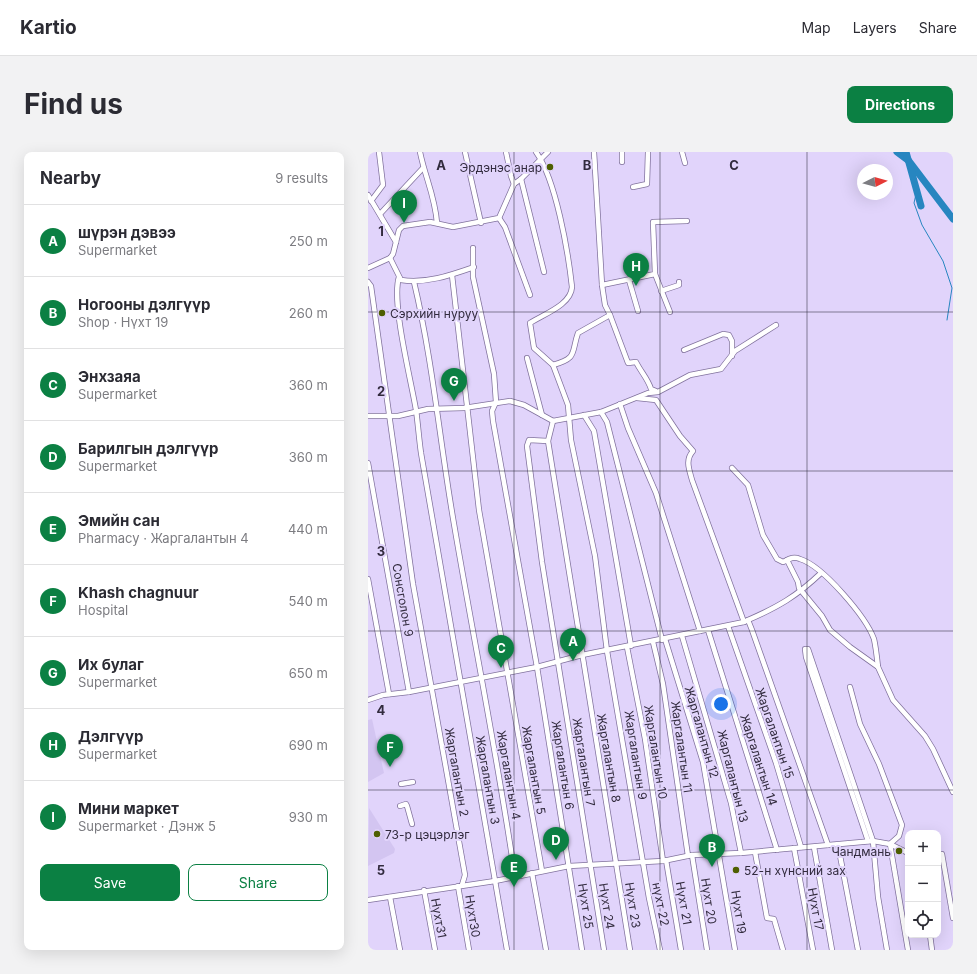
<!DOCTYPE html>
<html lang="en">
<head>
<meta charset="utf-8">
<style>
	body { margin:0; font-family:Inter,sans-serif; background:#f2f2f3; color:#2b2b33 }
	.controls { position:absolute; right:12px; bottom:12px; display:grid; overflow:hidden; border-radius:8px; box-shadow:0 4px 16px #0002 }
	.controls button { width:36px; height:36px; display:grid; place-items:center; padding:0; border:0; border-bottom:1px solid #e1e1e2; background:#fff; color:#2b2b33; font:20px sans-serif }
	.compass { position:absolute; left:489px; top:12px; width:36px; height:36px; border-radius:50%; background:#fff; box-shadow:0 4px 16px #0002; rotate:84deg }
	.you { position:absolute; left:353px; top:552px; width:14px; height:14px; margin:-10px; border:3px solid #fff; border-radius:50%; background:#1a73e8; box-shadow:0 0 0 6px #1a73e833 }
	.badge { display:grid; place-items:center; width:26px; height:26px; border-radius:50%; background:#0b8043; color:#fff; font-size:13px; font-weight:700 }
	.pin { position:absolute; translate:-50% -33px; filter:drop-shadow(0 1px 2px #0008) }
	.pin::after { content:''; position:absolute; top:21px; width:14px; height:12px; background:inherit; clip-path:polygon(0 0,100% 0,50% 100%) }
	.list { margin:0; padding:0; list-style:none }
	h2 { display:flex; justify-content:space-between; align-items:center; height:52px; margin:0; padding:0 16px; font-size:17px }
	h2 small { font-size:13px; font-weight:400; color:#7c7c81 }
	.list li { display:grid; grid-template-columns:26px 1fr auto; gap:12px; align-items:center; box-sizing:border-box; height:72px; padding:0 16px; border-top:1px solid #e1e1e2 }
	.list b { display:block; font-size:15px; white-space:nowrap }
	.list p { margin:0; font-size:13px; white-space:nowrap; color:#7c7c81 }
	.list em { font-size:13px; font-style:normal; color:#7c7c81 }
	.actions { display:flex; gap:8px; padding:12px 16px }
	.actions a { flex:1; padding:9px 0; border:1px solid #0b8043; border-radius:8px; text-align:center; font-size:14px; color:#0b8043 }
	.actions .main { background:#0b8043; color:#fff }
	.icon { flex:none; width:22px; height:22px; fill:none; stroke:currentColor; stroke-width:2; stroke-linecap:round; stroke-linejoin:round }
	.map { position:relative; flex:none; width:585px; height:798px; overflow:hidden; border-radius:8px }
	header { display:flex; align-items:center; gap:24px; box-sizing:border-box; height:56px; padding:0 20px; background:#fff; border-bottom:1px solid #e1e1e2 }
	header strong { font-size:19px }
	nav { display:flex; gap:22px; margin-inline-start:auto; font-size:14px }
	.intro { display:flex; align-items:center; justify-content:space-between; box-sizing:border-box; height:96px; padding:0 24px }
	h1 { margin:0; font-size:28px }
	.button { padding:10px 18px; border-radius:8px; background:#0b8043; color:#fff; font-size:14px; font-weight:700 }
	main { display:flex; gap:24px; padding:0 24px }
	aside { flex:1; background:#fff; border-radius:8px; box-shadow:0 4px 16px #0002 }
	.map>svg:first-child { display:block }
	.built { fill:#d3c5f1 }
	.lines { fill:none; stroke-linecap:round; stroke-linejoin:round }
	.stream { stroke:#2786c0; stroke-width:1 }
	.river { stroke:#2786c0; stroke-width:7 }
	.minor-casing { stroke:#81729d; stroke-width:6 }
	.minor { stroke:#fff; stroke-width:4.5 }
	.grid { fill:none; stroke:#322b3e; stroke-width:1; stroke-opacity:0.55 }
	.poi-dot { fill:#4e5f01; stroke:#e1d4fb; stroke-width:1.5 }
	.labels { text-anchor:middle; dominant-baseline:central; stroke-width:4; stroke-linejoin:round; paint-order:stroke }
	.poi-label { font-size:12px; fill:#322b3e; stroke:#e1d4fb; text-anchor:start }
	.street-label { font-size:12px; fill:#322b3e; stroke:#e1d4fb }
	.grid-label { font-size:13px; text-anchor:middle; font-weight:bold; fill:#322b3e; stroke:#e1d4fb; stroke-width:4; stroke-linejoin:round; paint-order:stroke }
</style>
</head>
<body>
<header>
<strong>Kartio</strong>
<nav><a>Map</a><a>Layers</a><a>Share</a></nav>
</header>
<div class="intro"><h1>Find us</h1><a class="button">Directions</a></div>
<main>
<aside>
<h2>Nearby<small>9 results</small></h2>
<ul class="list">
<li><span class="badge">A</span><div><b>шүрэн дэвээ</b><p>Supermarket</p></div><em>250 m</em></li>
<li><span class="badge">B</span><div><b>Ногооны дэлгүүр</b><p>Shop · Нүхт 19</p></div><em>260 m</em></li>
<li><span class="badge">C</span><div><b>Энхзаяа</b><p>Supermarket</p></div><em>360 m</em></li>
<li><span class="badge">D</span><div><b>Барилгын дэлгүүр</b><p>Supermarket</p></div><em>360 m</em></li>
<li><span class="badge">E</span><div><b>Эмийн сан</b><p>Pharmacy · Жаргалантын 4</p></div><em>440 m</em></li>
<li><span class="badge">F</span><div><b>Khash chagnuur</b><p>Hospital</p></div><em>540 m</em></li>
<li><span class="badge">G</span><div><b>Их булаг</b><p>Supermarket</p></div><em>650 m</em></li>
<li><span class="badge">H</span><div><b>Дэлгүүр</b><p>Supermarket</p></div><em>690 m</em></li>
<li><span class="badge">I</span><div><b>Мини маркет</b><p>Supermarket · Дэнж 5</p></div><em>930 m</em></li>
</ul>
<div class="actions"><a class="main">Save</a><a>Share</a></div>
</aside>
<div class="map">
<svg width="585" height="798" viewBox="0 0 585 798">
	<rect width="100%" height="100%" fill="#e1d4fb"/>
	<g class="built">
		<path d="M4,567L16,621L0,630V568Z"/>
		<path d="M1,656L27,697L26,701L0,714Z"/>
	</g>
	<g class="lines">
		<path class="stream" d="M549,38L546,51L554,73L575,109L584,136L579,168"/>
		<g class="river">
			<path d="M529,0L541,9L585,67"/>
			<path d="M538,0L553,54"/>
		</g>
		<g class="minor-casing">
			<g id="minor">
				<path d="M52,0C57,25 67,44 69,71"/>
				<path d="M97,0L113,71"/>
				<path d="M138,0L143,24L146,32"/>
				<path d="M168,0C188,28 200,99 204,135C203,153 176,162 162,171L166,196L185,213L200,253L203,288L227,404L239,499L281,746L292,798"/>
				<path d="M254,0V10"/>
				<path d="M314,0L317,11"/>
				<path d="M153,27L176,120"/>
				<path d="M265,35L279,32L280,0"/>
				<path d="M0,43L28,90"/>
				<path d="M3,49L15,33L11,0"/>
				<path d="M12,62L55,16"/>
				<path d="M131,66L137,75L162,143"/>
				<path d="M105,96V125L126,222L128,250L124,259L125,269L169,515L214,798"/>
				<path d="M22,106L33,128C58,132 83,123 106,115"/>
				<path d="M0,116L22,106L25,102L31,78L35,74L62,70L85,75L131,66L146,32L153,27L180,0"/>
				<path d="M287,122L302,160"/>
				<path d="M84,123L111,358L174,719"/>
				<path d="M31,125C23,150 43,228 48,258C50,272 51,287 53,301L139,798"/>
				<path d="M261,128L270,159"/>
				<path d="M0,130L3,134L45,432L97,723L94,733"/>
				<path d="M46,130C65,210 72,292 86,372C106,490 130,607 147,725"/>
				<path d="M234,133L287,122L285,70L319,69"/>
				<path d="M293,139L311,133V130"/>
				<path d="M242,163L260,211L268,210C273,220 280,227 283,237L288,239"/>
				<path d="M316,198L355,182L361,183L364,189V204"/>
				<path d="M159,206L174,263"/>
				<path d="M185,213C210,206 203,201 210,181L242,163L237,153L234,133L226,0"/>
				<path d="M269,246L288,248L312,284L325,299C317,308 321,317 324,328L376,470L380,468L384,478L460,693"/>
				<path d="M252,252L260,276L288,341L332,479"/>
				<path d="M233,260L239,270L294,488"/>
				<path d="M216,263L226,279L263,494"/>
				<path d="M0,264H30L60,257L96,256L142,249L156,253L185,269L233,260L280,241L290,240L322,223L353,217L367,199L408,173"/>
				<path d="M185,269L180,289L262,798"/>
				<path d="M180,289L161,288L159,294L174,410L236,798"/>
				<path d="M0,311L41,540"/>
				<path d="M364,316L380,333L395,383L409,407L415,410C421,407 425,404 432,407C455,414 498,465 506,487C508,496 509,506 510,515"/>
				<path d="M419,408L430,430L431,436L454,464L462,478L482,495L510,515L525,548L557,584L565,597L585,640"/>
				<path d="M0,427L21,542"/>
				<path d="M380,468C410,455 429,444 453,421"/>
				<path d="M360,474L408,611L433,695"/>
				<path d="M340,478L409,698"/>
				<path d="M314,484L363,651L373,701"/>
				<path d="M297,487L335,610L367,798"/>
				<path d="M285,490L295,532L320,704"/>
				<path d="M259,495L277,587L295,709"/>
				<path d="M482,535L492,572L511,612L534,673L531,684L522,692L540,701"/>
				<path d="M0,548L15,543L41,540L169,515L214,503L376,470"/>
				<path d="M33,632L45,630"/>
				<path d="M32,654L38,652L39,654L44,672"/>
				<path d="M500,689L438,505L437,497H440L505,689L510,745L519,798"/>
				<path d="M470,693L490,798"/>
				<path d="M446,695L464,798"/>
				<path d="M426,696L445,798"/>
				<path d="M387,700L399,766L406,767L415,798"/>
				<path d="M570,702H574L585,766"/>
				<path d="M324,703L339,798"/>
				<path d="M298,708L313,798"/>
				<path d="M164,721L178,798"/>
				<path d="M90,734L101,798"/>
				<path d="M56,738L67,798"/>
				<path d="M22,745L32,798"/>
				<path d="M0,748L127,729L201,714L295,709L324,703L373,701L505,689L522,692L540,798"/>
				<path d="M562,783L564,798"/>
			</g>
		</g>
		<use href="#minor" class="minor"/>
	</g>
	<path class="grid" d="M146,0V798M292,0V798M439,0V798M0,160H585M0,319H585M0,479H585M0,638H585"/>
	<g class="poi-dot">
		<circle cx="182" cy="15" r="4"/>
		<circle cx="14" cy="161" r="4"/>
		<circle cx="9" cy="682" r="4"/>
		<circle cx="531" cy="699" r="4"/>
		<circle cx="368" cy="718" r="4"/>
	</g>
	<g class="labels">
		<g class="poi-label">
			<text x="174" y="15" text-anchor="end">Эрдэнэс анар</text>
			<text x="22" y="161">Сэрхийн нуруу</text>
			<text x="17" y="682">73-р цэцэрлэг</text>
			<text x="523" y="699" text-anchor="end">Чандмань</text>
			<text x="376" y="718">52-н хүнсний зах</text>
		</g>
		<g class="street-label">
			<text transform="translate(35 448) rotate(80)">Сонсголон 9</text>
			<text transform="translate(334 580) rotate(74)">Жаргалантын 12</text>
			<text transform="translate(407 581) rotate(71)">Жаргалантын 15</text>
			<text transform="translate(314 595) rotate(82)">Жаргалантын 11</text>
			<text transform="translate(288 600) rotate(81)">Жаргалантын 10</text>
			<text transform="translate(268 603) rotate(81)">Жаргалантын 9</text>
			<text transform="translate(241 606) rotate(80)">Жаргалантын 8</text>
			<text transform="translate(391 608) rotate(72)">Жаргалантын 14</text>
			<text transform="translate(216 610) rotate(81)">Жаргалантын 7</text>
			<text transform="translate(195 613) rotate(81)">Жаргалантын 6</text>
			<text transform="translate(166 618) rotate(80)">Жаргалантын 5</text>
			<text transform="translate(89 620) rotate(80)">Жаргалантын 2</text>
			<text transform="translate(141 623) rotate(80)">Жаргалантын 4</text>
			<text transform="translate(365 624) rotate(76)">Жаргалантын 13</text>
			<text transform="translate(120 628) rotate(80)">Жаргалантын 3</text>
			<text transform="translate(341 749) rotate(81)">Нүхт 20</text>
			<text transform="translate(316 751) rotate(80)">Нүхт 21</text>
			<text transform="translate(293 752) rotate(79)">нүхт 22</text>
			<text transform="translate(265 753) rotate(81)">Нүхт 23</text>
			<text transform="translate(218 754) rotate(81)">Нүхт 25</text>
			<text transform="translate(239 754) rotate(81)">Нүхт 24</text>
			<text transform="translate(448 757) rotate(80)">Нүхт 17</text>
			<text transform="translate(371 760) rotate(81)">Нүхт 19</text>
			<text transform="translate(105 764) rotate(81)">Нүхт30</text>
			<text transform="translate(71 766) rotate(80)">Нүхт31</text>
		</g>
	</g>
	<g class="grid-label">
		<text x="73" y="18">A</text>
		<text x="219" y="18">B</text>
		<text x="366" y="18">C</text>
		<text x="13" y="84">1</text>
		<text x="13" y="244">2</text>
		<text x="13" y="404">3</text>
		<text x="13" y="563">4</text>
		<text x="13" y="723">5</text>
	</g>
</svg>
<div class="controls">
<button>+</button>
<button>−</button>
<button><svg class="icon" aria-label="locate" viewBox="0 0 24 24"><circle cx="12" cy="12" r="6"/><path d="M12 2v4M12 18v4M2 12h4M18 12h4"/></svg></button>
</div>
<svg class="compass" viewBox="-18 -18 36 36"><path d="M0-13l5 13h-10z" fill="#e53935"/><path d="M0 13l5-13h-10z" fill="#7c7c81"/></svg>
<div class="you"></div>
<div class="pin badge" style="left:205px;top:509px">A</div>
<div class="pin badge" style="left:344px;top:715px">B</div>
<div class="pin badge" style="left:133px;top:516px">C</div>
<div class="pin badge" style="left:188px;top:708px">D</div>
<div class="pin badge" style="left:146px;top:735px">E</div>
<div class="pin badge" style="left:22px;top:615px">F</div>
<div class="pin badge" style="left:86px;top:249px">G</div>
<div class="pin badge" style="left:268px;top:134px">H</div>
<div class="pin badge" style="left:36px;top:71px">I</div>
</div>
</main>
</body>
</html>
